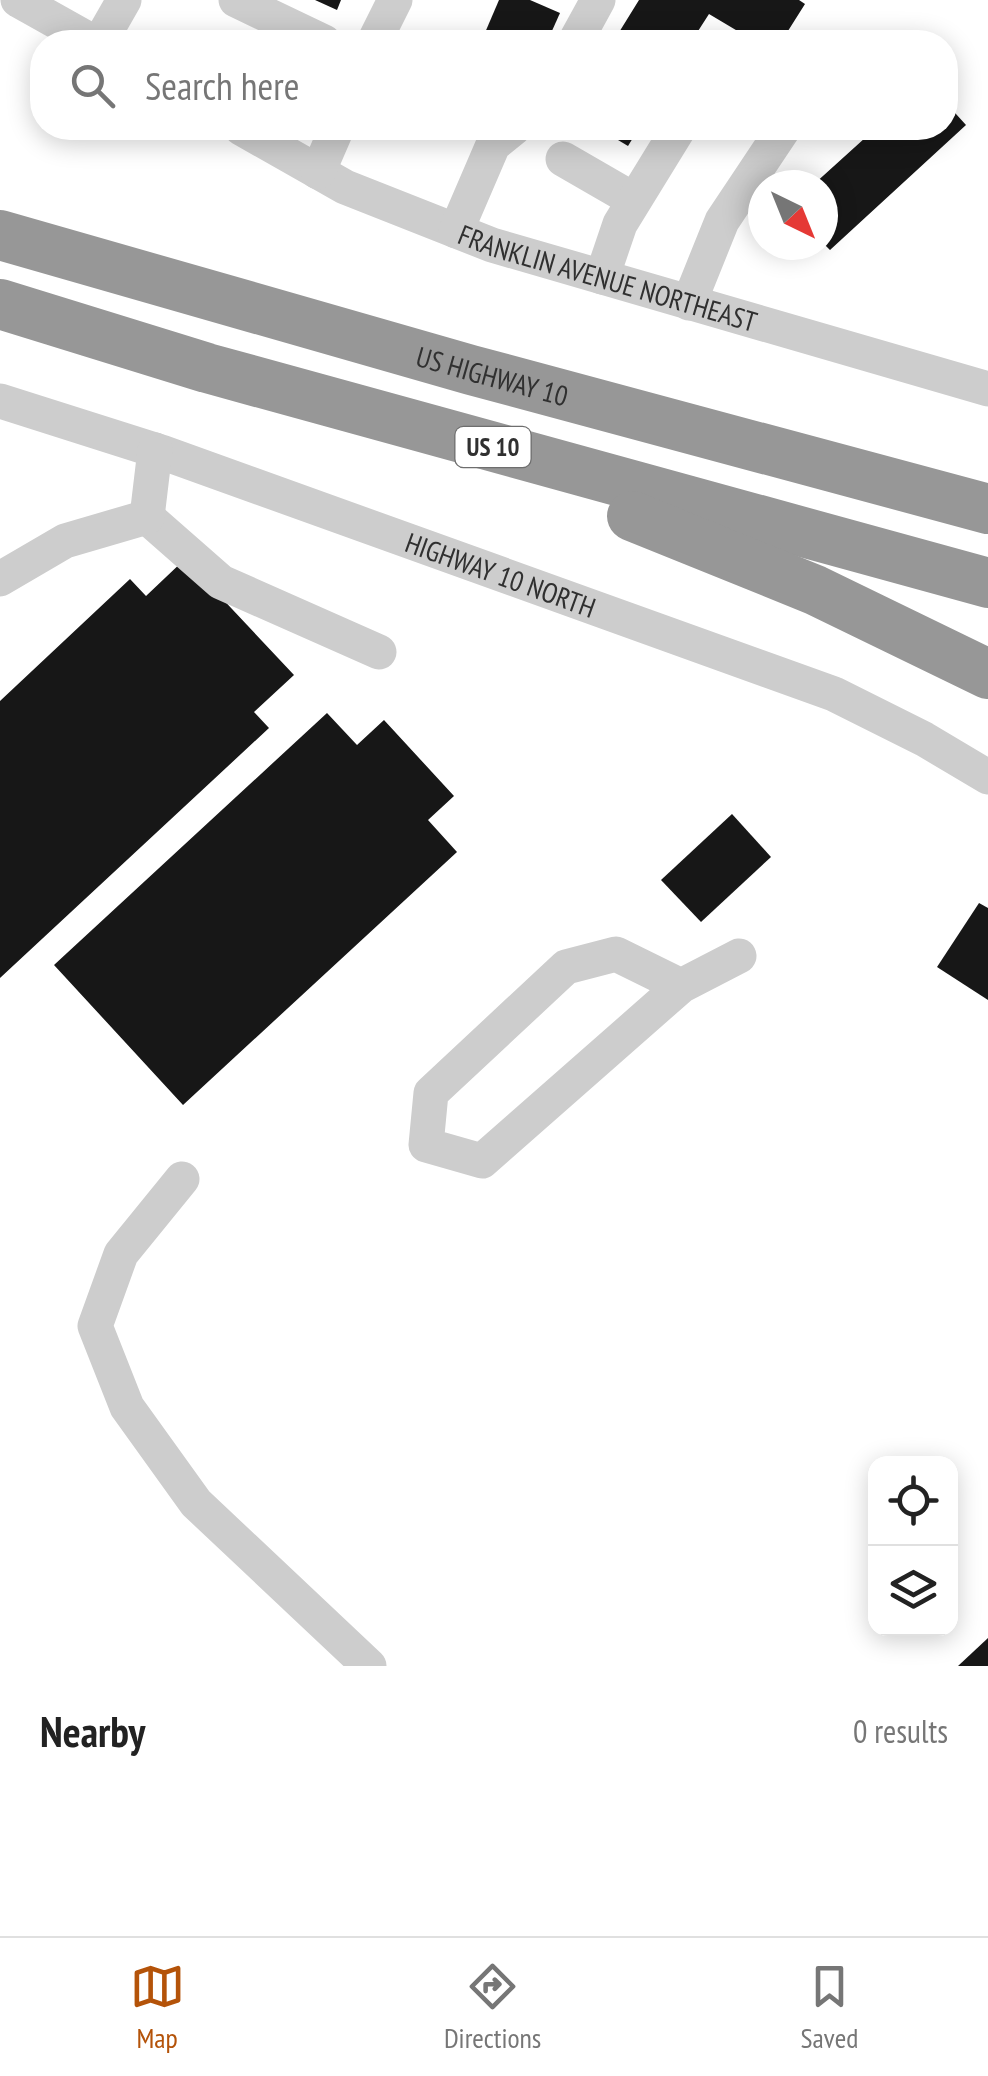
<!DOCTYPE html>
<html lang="en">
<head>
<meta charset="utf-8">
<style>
	body { margin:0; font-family:"PT Sans Narrow",sans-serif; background:#f6f6f6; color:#222 }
	.controls { position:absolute; right:30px; bottom:30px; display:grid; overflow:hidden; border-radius:20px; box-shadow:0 5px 25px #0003 }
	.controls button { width:90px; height:90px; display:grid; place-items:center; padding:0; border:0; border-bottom:2px solid #e0e0e0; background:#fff; color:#222; font:50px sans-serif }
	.compass { position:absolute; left:748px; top:170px; width:90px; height:90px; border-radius:50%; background:#fff; box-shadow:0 5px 25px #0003; rotate:137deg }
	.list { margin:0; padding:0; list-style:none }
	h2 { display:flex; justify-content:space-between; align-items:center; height:130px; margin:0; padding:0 40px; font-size:42px }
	h2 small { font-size:32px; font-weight:400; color:#767676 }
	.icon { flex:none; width:55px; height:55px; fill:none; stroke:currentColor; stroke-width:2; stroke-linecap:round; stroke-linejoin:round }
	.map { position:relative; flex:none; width:988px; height:1666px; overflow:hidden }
	.search { position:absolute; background:#fff; box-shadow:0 5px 25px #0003; left:30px; right:30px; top:30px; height:110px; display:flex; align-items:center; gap:25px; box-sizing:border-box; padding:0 35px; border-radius:40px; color:#767676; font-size:38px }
	.sheet { height:270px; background:#fff }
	nav { display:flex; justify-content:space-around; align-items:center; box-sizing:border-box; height:140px; border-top:2px solid #e0e0e0; background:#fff; font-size:28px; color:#767676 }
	nav a { display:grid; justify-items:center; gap:5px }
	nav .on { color:#b45309 }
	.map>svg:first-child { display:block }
	.building { fill:#171717 }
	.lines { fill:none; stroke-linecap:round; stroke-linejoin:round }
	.minor { stroke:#cdcdcd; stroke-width:35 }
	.highway { stroke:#979797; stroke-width:50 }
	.labels { text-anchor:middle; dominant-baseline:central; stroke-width:10; stroke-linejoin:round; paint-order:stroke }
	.shield { fill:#fff; stroke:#6e6e6e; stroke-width:2.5 }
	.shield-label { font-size:25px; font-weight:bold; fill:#303030 }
	.street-label { font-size:28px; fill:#303030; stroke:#fff }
</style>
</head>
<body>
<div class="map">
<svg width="988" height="1666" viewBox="0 0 988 1666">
	<rect width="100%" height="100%" fill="#fff"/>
	<g class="building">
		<path d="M315,0H341L337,10Z"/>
		<path d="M499,0H530L560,13L547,42H481Z"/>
		<path d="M639,0H799L805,4L781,42H756L709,14L691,42H613Z"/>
		<path d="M946,103L966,125L830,250L823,243V185H813L876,128H946Z"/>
		<path d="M598,128H639L628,146Z"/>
		<path d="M185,559L294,675L254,712L269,728L0,978V701L130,579L146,596Z"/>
		<path d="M327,713L357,745L384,720L454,796L428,820L457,852L183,1105L54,965Z"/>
		<path d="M732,814L771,857L701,922L661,880Z"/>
		<path d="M979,903L988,908V1000L937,967Z"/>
		<path d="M988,1638V1666H958Z"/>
	</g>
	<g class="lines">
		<g class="minor">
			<path d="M18,0L93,42"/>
			<path d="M236,0L324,42"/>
			<path d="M100,42L124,0"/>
			<path d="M374,42L395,0"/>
			<path d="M575,42L598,0"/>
			<path id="s1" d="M241,128L345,187L492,245L988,389"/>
			<path d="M563,159L634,200"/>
			<path d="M318,172L337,128"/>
			<path d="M456,231L493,145L514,128"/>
			<path d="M602,277L620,224L679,128"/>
			<path d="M689,303L722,221L784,128"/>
			<path id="s2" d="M0,401L164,453L834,694L924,739L988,777"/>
			<path d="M147,517L221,582L379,652"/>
			<path d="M0,579L65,541L147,517L155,450"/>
			<path d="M681,986L616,954L566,967L431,1093L426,1145L482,1161L681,986L739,956"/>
			<path d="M182,1179L121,1254L95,1326L127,1407L196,1503L369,1666"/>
		</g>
		<g class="highway">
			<path id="s3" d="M0,235L471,370L988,509"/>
			<path d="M0,304L207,368L988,583"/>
			<path d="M632,516L815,590L988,674"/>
		</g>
	</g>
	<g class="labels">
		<rect class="shield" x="455.5" y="427" width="75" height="40" rx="8"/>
		<g class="shield-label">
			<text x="493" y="447">US 10</text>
		</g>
		<g class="street-label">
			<text stroke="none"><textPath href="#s1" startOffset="398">FRANKLIN AVENUE NORTHEAST</textPath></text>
			<text stroke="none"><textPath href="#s3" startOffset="512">US HIGHWAY 10</textPath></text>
			<text stroke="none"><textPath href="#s2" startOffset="530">HIGHWAY 10 NORTH</textPath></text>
		</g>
	</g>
</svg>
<div class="controls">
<button><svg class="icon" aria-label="locate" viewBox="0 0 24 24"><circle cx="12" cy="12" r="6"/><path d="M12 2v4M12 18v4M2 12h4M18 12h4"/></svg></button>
<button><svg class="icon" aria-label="layers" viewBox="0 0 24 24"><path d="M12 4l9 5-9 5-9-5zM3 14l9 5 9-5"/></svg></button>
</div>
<svg class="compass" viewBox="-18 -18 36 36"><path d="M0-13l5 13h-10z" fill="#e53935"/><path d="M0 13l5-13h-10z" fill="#767676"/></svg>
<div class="search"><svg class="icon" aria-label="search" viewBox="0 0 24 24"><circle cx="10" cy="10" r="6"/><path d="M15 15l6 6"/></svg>Search here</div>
</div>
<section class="sheet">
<h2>Nearby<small>0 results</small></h2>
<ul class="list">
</ul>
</section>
<nav>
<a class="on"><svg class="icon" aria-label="map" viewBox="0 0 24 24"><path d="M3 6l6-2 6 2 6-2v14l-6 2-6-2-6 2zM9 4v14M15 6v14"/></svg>Map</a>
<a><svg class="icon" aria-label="directions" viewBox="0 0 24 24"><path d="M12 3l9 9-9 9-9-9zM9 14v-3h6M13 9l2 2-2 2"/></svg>Directions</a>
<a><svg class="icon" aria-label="saved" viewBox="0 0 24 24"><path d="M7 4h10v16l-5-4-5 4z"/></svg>Saved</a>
</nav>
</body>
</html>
